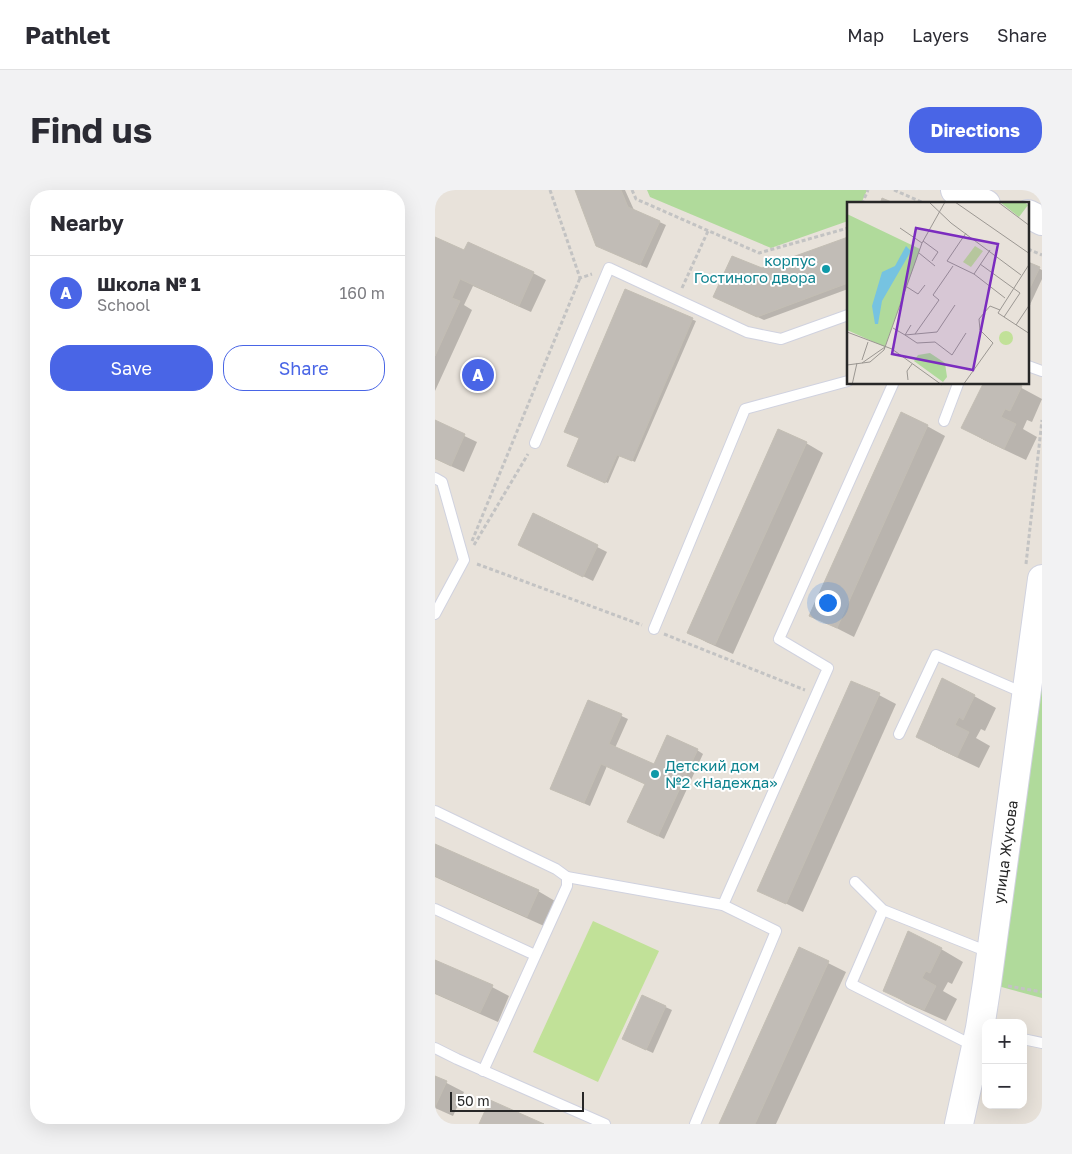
<!DOCTYPE html>
<html lang="en">
<head>
<meta charset="utf-8">
<style>
	body { margin:0; font-family:"Golos Text",sans-serif; background:#f2f2f3; color:#2b2b33 }
	.controls { position:absolute; right:15px; bottom:15px; display:grid; overflow:hidden; border-radius:10px; box-shadow:0 5px 20px #0002 }
	.controls button { width:45px; height:45px; display:grid; place-items:center; padding:0; border:0; border-bottom:1px solid #e1e1e2; background:#fff; color:#2b2b33; font:25px sans-serif }
	.scale { position:absolute; left:15px; bottom:12px; width:134px; box-sizing:border-box; padding-left:5px; border:2px solid #272727; border-top:0; font-size:14px; line-height:18px; white-space:nowrap; color:#272727; -webkit-text-stroke:4px #fff; paint-order:stroke }
	.you { position:absolute; left:392px; top:412px; width:18px; height:18px; margin:-12px; border:4px solid #fff; border-radius:50%; background:#1a73e8; box-shadow:0 0 0 8px #1a73e833 }
	.badge { display:grid; place-items:center; width:32px; height:32px; border-radius:50%; background:#4965e6; color:#fff; font-size:16px; font-weight:700 }
	.pin { position:absolute; translate:-50% -50%; border:2px solid #fff; box-shadow:0 1px 5px #0006 }
	.list { margin:0; padding:0; list-style:none }
	h2 { display:flex; justify-content:space-between; align-items:center; height:65px; margin:0; padding:0 20px; font-size:21px }
	h2 small { font-size:16px; font-weight:400; color:#7c7c81 }
	.list li { display:grid; grid-template-columns:32px 1fr auto; gap:15px; align-items:center; box-sizing:border-box; height:75px; padding:0 20px; border-top:1px solid #e1e1e2 }
	.list b { display:block; font-size:19px; white-space:nowrap }
	.list p { margin:0; font-size:16px; white-space:nowrap; color:#7c7c81 }
	.list em { font-size:16px; font-style:normal; color:#7c7c81 }
	.actions { display:flex; gap:10px; padding:15px 20px }
	.actions a { flex:1; padding:11px 0; border:1px solid #4965e6; border-radius:20px; text-align:center; font-size:18px; color:#4965e6 }
	.actions .main { background:#4965e6; color:#fff }
	.map { position:relative; flex:none; width:607px; height:934px; overflow:hidden; border-radius:20px }
	header { display:flex; align-items:center; gap:30px; box-sizing:border-box; height:70px; padding:0 25px; background:#fff; border-bottom:1px solid #e1e1e2 }
	header strong { font-size:24px }
	nav { display:flex; gap:28px; margin-inline-start:auto; font-size:18px }
	.intro { display:flex; align-items:center; justify-content:space-between; box-sizing:border-box; height:120px; padding:0 30px }
	h1 { margin:0; font-size:35px }
	.button { padding:12px 22px; border-radius:20px; background:#4965e6; color:#fff; font-size:18px; font-weight:700 }
	main { display:flex; gap:30px; padding:0 30px }
	aside { flex:1; background:#fff; border-radius:20px; box-shadow:0 5px 20px #0002 }
	.map>svg:first-child { display:block }
	.green { fill:#b0da9b }
	.pitch { fill:#c1e198 }
	.shadow { fill:#0003 }
	.building { fill:#c1bcb6; stroke:#c3beb4 }
	.lines { fill:none; stroke-linecap:round; stroke-linejoin:round }
	.lane-casing { stroke:#d0d2df; stroke-width:12 }
	.secondary-casing { stroke:#d0d2df; stroke-width:30 }
	.path { stroke:#c3c3c3; stroke-width:3; stroke-dasharray:4 2.5; stroke-linecap:butt }
	.lane { stroke:#fff; stroke-width:10 }
	.secondary { stroke:#fff; stroke-width:28 }
	.culture-dot { fill:#0f9aa8; stroke:#fff; stroke-width:2 }
	.labels { text-anchor:middle; dominant-baseline:central; stroke-width:4; stroke-linejoin:round; paint-order:stroke }
	.culture-label { font-size:15px; fill:#0d838f; stroke:#fff; text-anchor:end }
	.street-label { font-size:15px; fill:#272727; stroke:#fff }
	.inset-road { fill:none; stroke:#9b9792; stroke-width:1 }
	.view { fill:#7b2cbf; fill-opacity:0.15; stroke:#7b2cbf; stroke-width:2.5 }
	.inset-edge { fill:none; stroke:#272727; stroke-width:2.5 }
</style>
</head>
<body>
<header>
<strong>Pathlet</strong>
<nav><a>Map</a><a>Layers</a><a>Share</a></nav>
</header>
<div class="intro"><h1>Find us</h1><a class="button">Directions</a></div>
<main>
<aside>
<h2>Nearby<small></small></h2>
<ul class="list">
<li><span class="badge">A</span><div><b>Школа № 1</b><p>School</p></div><em>160 m</em></li>
</ul>
<div class="actions"><a class="main">Save</a><a>Share</a></div>
</aside>
<div class="map">
<svg width="607" height="934" viewBox="0 0 607 934">
	<rect width="100%" height="100%" fill="#e8e2da"/>
	<g class="green">
		<path d="M212,0H432L426,14H413V31L336,58L215,7Z"/>
		<path d="M607,385V808L552,793Z"/>
	</g>
	<path class="pitch" d="M158,731L224,761L163,892L98,862Z"/>
	<g class="shadow">
		<path d="M141,0H190L199,20L231,35L212,78L169,59Z"/>
		<path d="M413,48V99L329,130L286,110L327,79Z"/>
		<path d="M0,49L30,62L98,83L111,90L96,122L38,96L29,115L37,120L0,201Z"/>
		<path d="M593,73L607,80V89L593,119Z"/>
		<path d="M191,101L261,131L200,272L185,265L173,293L136,277Z"/>
		<path d="M549,194H579L607,209L597,232L592,230L588,239L602,247L591,270L549,250L528,238Z"/>
		<path d="M0,232L42,252L29,282L0,269Z"/>
		<path d="M492,236L510,246L419,447L376,425Z"/>
		<path d="M371,253L388,263L298,464L271,452L254,442Z"/>
		<path d="M99,325L172,362L158,391L94,360Z"/>
		<path d="M444,505L461,514L368,722L324,700Z"/>
		<path d="M539,506L561,518L550,541L546,539L541,548L555,556L544,578L504,559L483,547Z"/>
		<path d="M154,511L193,529L180,558L219,576L262,560L268,564L229,649L200,635L211,594L172,576L155,616L123,602Z"/>
		<path d="M0,655L103,701L120,711L109,736L0,687Z"/>
		<path d="M365,759L411,782L341,934H285Z"/>
		<path d="M506,759L528,772L517,794L513,792L508,801L522,809L511,831L471,813L450,800Z"/>
		<path d="M0,771L57,797L74,806L63,832L0,804Z"/>
		<path d="M207,806L237,820L218,863L194,852Z"/>
		<path d="M0,887L29,902L18,926L0,918Z"/>
	</g>
	<g class="building">
		<path d="M140,0H186L193,17L225,31L205,75L161,56Z"/>
		<path d="M447,8L461,14H445Z"/>
		<path d="M0,47L29,60L33,52L99,82L84,116L25,89L17,108L25,111L0,166Z"/>
		<path d="M413,47V93L322,127L278,107L297,66L327,78Z"/>
		<path d="M593,72L605,77L593,102Z"/>
		<path d="M190,99L258,128L197,271L182,265L170,293L132,276L144,248L129,242Z"/>
		<path d="M548,194H582L587,196L575,221L570,219L566,227L581,234L569,259L526,238Z"/>
		<path d="M466,222L493,235L402,438L374,426Z"/>
		<path d="M0,230L30,244L16,276L0,268Z"/>
		<path d="M343,239L372,252L280,455L252,443Z"/>
		<path d="M98,323L163,355L148,387L83,355Z"/>
		<path d="M507,488L540,505L528,530L524,527L520,535L534,542L522,567L481,547Z"/>
		<path d="M416,491L445,503L351,714L322,701Z"/>
		<path d="M153,510L187,524L174,554L219,574L232,545L263,559L223,646L192,632L210,594L166,574L149,613L115,599Z"/>
		<path d="M0,654L104,700L92,727L0,686Z"/>
		<path d="M473,741L507,758L495,783L491,781L487,788L501,796L489,820L448,801Z"/>
		<path d="M364,757L394,771L320,934H284Z"/>
		<path d="M0,770L58,795L45,823L0,803Z"/>
		<path d="M207,805L231,816L211,860L187,849Z"/>
		<path d="M0,886L12,891L0,917Z"/>
		<path d="M55,910L109,934H44Z"/>
	</g>
	<g class="lines">
		<g class="lane-casing">
			<g id="lane">
				<path d="M593,176L607,181"/>
				<path d="M509,231L523,194"/>
				<path d="M100,253L174,78L312,142L346,149L413,125"/>
				<path d="M0,288L7,292L29,370L0,424"/>
				<path d="M219,439L310,219L413,191"/>
				<path d="M464,544L501,465L591,504"/>
				<path d="M0,621L121,679L132,687V696L48,881"/>
				<path d="M132,687L288,715L341,741L260,934"/>
				<path d="M420,692L448,720L556,763"/>
				<path d="M288,715L393,478L344,449L458,194"/>
				<path d="M0,719L100,765"/>
				<path d="M448,720L416,794L539,856"/>
				<path d="M588,849L607,853"/>
				<path d="M0,858L22,869L170,934"/>
			</g>
		</g>
		<g class="secondary-casing">
			<g id="secondary">
				<path d="M520,0L551,14"/>
				<path d="M593,24L607,31"/>
				<path id="s1" d="M524,934L545,838L552,793L607,389"/>
			</g>
		</g>
		<g class="path">
			<path d="M115,0L145,88L157,84"/>
			<path d="M197,0L201,9L324,63L413,38"/>
			<path d="M459,0L491,14"/>
			<path d="M427,14L433,0"/>
			<path d="M593,59L607,65"/>
			<path d="M247,98L273,41"/>
			<path d="M37,351L145,88"/>
			<path d="M39,355L93,264"/>
			<path d="M42,374L207,435"/>
			<path d="M591,374L607,230"/>
			<path d="M229,444L370,500"/>
			<path d="M573,796L607,802"/>
		</g>
		<use href="#lane" class="lane"/>
		<use href="#secondary" class="secondary"/>
	</g>
	<g class="culture-dot">
		<circle cx="391" cy="79" r="5"/>
		<circle cx="220" cy="584" r="5"/>
	</g>
	<g class="labels">
		<g class="culture-label">
			<text x="381" y="70">корпус<tspan x="381" dy="17">Гостиного двора</tspan></text>
			<text x="230" y="575" text-anchor="start">Детский дом<tspan x="230" dy="17">№2 «Надежда»</tspan></text>
		</g>
		<g class="street-label">
			<text stroke="none"><textPath href="#s1" startOffset="276">улица Жукова</textPath></text>
		</g>
	</g>
	<g transform="translate(412 12)">
		<rect width="182" height="182" fill="#e8e2da"/>
		<path d="M153,0H177L181,3L172,15ZM0,12L73,47L38,145L0,128ZM83,151L98,161L100,175L96,180L67,159L71,153Z" fill="#b0da9b"/>
		<path d="M128,44L136,49L124,65L116,60ZM152 136a7 7 0 1 1 14 0a7 7 0 1 1-14 0Z" fill="#c1e198"/>
		<path d="M59,44L64,49L35,99L31,122H28L25,104L35,70L48,64Z" fill="#76c3e1"/>
		<path class="inset-road" d="M82,0L104,21L174,73M108,0L183,52M151,0L183,24M53,26L75,41M119,31L100,59L127,72M76,39L91,50L85,59M143,48L127,72L158,96M72,51L88,64M183,61L151,111L183,132M133,62L173,91L157,115M60,85L71,92L78,83M108,103L90,130L58,133L70,141L88,140L105,153L119,131M169,123L183,102M46,126L58,133L64,123M0,130L45,147L95,183M68,132L92,98L86,93L106,64M15,158L21,140M15,161L38,145M0,163L23,160L37,148L75,41L98,0M61,178L60,169L65,162M5,183L10,161M116,183L146,141L133,128L132,117L143,104L153,108"/>
		<path class="view" d="M69,26L151,42L126,168L45,152Z"/>
		<rect width="182" height="182" class="inset-edge"/>
	</g>
</svg>
<div class="controls">
<button>+</button>
<button>−</button>
</div>
<div class="scale">50 m</div>
<div class="you"></div>
<div class="pin badge" style="left:43px;top:185px">A</div>
</div>
</main>
</body>
</html>
